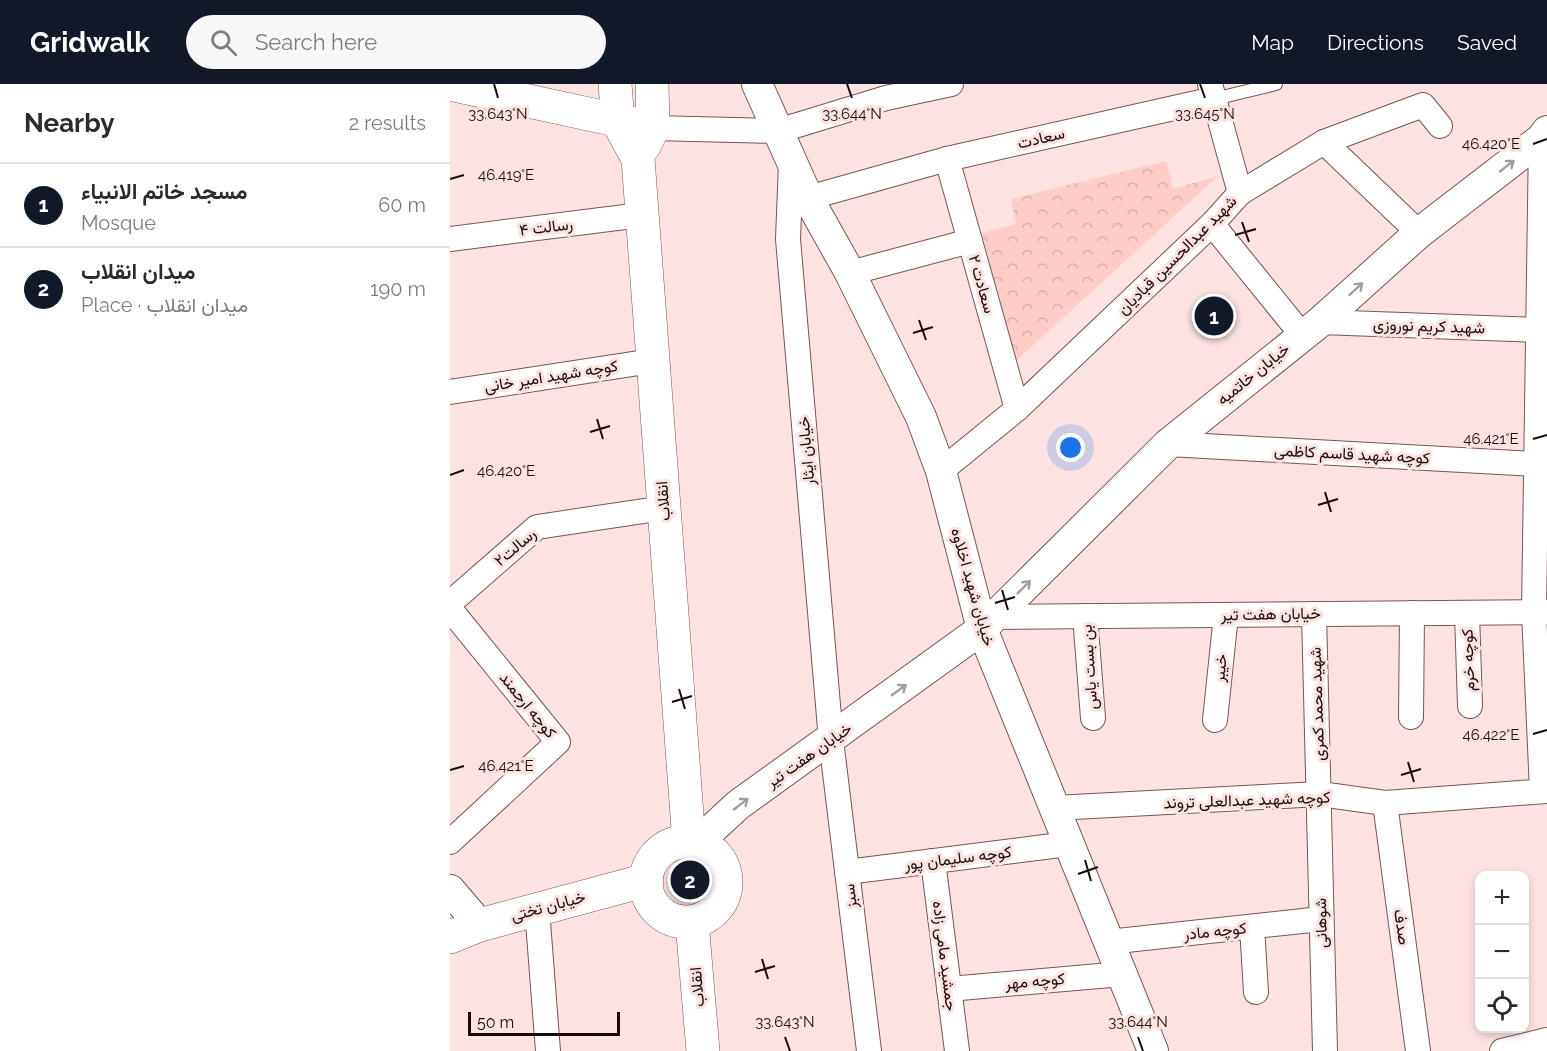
<!DOCTYPE html>
<html lang="en">
<head>
<meta charset="utf-8">
<style>
	body { margin:0; font-family:Raleway,Vazirmatn,sans-serif; background:#f7f7f7; color:#2b2b33 }
	.controls { position:absolute; right:18px; bottom:18px; display:grid; overflow:hidden; border-radius:12px; box-shadow:0 3px 9px #0003 }
	.controls button { width:54px; height:54px; display:grid; place-items:center; padding:0; border:0; border-bottom:2px solid #e1e1e2; background:#fff; color:#2b2b33; font:30px sans-serif }
	.scale { position:absolute; left:18px; bottom:15px; width:152px; box-sizing:border-box; padding-left:6px; border:3px solid #180b0a; border-top:0; font-size:16px; line-height:21px; white-space:nowrap; color:#180b0a; -webkit-text-stroke:4px #fce3e1; paint-order:stroke }
	.you { position:absolute; left:621px; top:364px; width:21px; height:21px; margin:-15px; border:4px solid #fff; border-radius:50%; background:#1a73e8; box-shadow:0 0 0 9px #1a73e833 }
	.badge { display:grid; place-items:center; width:39px; height:39px; border-radius:50%; background:#111827; color:#fff; font-size:20px; font-weight:700 }
	.pin { position:absolute; translate:-50% -50%; border:3px solid #fff; box-shadow:0 2px 6px #0006 }
	.list { margin:0; padding:0; list-style:none }
	h2 { display:flex; justify-content:space-between; align-items:center; height:78px; margin:0; padding:0 24px; font-size:26px }
	h2 small { font-size:20px; font-weight:400; color:#7c7c81 }
	.list li { display:grid; grid-template-columns:39px 1fr auto; gap:18px; align-items:center; box-sizing:border-box; height:84px; padding:0 24px; border-top:2px solid #e1e1e2 }
	.list b { display:block; font-size:22px; white-space:nowrap }
	.list p { margin:0; font-size:20px; white-space:nowrap; color:#7c7c81 }
	.list em { font-size:20px; font-style:normal; color:#7c7c81 }
	.icon { flex:none; width:33px; height:33px; fill:none; stroke:currentColor; stroke-width:2; stroke-linecap:round; stroke-linejoin:round }
	.map { position:relative; flex:none; width:1097px; height:967px; overflow:hidden }
	header { display:flex; align-items:center; gap:36px; box-sizing:border-box; height:84px; padding:0 30px; background:#111827; color:#fff }
	header strong { font-size:28px }
	nav { display:flex; gap:33px; margin-inline-start:auto; font-size:21px }
	.search { width:420px; height:54px; background:#f7f7f7; display:flex; align-items:center; gap:15px; box-sizing:border-box; padding:0 21px; border-radius:33px; color:#7c7c81; font-size:22px }
	main { display:flex }
	aside { flex:1; background:#fff }
	.map>svg:first-child { display:block }
	.park { fill:url(#park-crowns) }
	.lines { fill:none; stroke-linecap:round; stroke-linejoin:round }
	.service-casing { stroke:#785552; stroke-width:14 }
	.minor-casing { stroke:#785552; stroke-width:26 }
	.tertiary-casing { stroke:#785552; stroke-width:32 }
	.secondary-casing { stroke:#785552; stroke-width:34 }
	.service { stroke:#fff; stroke-width:12 }
	.minor { stroke:#fff; stroke-width:24 }
	.tertiary { stroke:#fff; stroke-width:30 }
	.secondary { stroke:#fff; stroke-width:33 }
	.oneway { stroke:#a39d9d }
	.ticks { fill:none; stroke:#180b0a; stroke-width:2 }
	.labels { text-anchor:middle; dominant-baseline:central; stroke-width:6; stroke-linejoin:round; paint-order:stroke }
	.street-label { font-size:16px; fill:#180b0a; stroke:#fce3e1 }
	.ticks-label { font-size:15px; text-anchor:middle; fill:#180b0a; stroke:#fce3e1; stroke-width:6; stroke-linejoin:round; paint-order:stroke }
</style>
</head>
<body>
<header>
<strong>Gridwalk</strong>
<div class="search"><svg class="icon" aria-label="search" viewBox="0 0 24 24"><circle cx="10" cy="10" r="6"/><path d="M15 15l6 6"/></svg>Search here</div>
<nav><a>Map</a><a>Directions</a><a>Saved</a></nav>
</header>
<main>
<aside>
<h2>Nearby<small>2 results</small></h2>
<ul class="list">
<li><span class="badge">1</span><div><b>مسجد خاتم الانبیاء</b><p>Mosque</p></div><em>60 m</em></li>
<li><span class="badge">2</span><div><b>میدان انقلاب</b><p>Place · میدان انقلاب</p></div><em>190 m</em></li>
</ul>
</aside>
<div class="map">
<svg width="1097" height="967" viewBox="0 0 1097 967">
	<defs>
		<pattern id="park-crowns" width="20" height="18" patternUnits="userSpaceOnUse" patternTransform="scale(1.5)"><rect width="20" height="18" fill="#ffccc8"/><path d="M2 6a3 3 0 1 1 6 0M12 15a3 3 0 1 1 6 0" fill="none" stroke="#daaeaa"/></pattern>
	</defs>
	<rect width="100%" height="100%" fill="#fce3e1"/>
	<path class="park" d="M716,77L723,105L768,92L565,278L532,149L566,140L561,115Z"/>
	<g class="lines">
		<g class="service-casing">
			<path id="service" d="M764,15L826,0"/>
		</g>
		<g class="minor-casing">
			<g id="minor">
				<path d="M760,0L790,109"/>
				<path d="M203,44L328,47L436,14L501,0"/>
				<path d="M1091,55L1084,528L1092,707"/>
				<path d="M874,58L969,149"/>
				<path d="M497,75L567,325"/>
				<path d="M341,79L338,155L381,656L419,967"/>
				<path d="M358,114L497,75L764,15"/>
				<path d="M762,140L852,251"/>
				<path d="M0,155L191,131"/>
				<path d="M400,189L520,157"/>
				<path d="M870,238L1088,246"/>
				<path d="M0,308L202,277"/>
				<path d="M718,360L1086,380"/>
				<path d="M491,387L567,325L762,140L790,109L874,58L973,21L990,42"/>
				<path d="M0,519L87,443L214,424"/>
				<path d="M0,525L108,658L0,758"/>
				<path d="M1017,529L1020,622"/>
				<path d="M864,530L875,967"/>
				<path d="M635,532L643,634"/>
				<path d="M544,533L1097,528"/>
				<path d="M961,633L962,529"/>
				<path d="M765,636L776,531"/>
				<path d="M935,719L968,967"/>
				<path d="M605,724L870,710L935,719L1097,707"/>
				<path d="M483,777L507,967"/>
				<path d="M397,788L618,760"/>
				<path d="M87,825L98,967"/>
				<path d="M802,843L806,908"/>
				<path d="M658,858L871,835"/>
				<path d="M499,905L672,890"/>
				<path d="M1052,967L1097,956"/>
			</g>
		</g>
		<g class="tertiary-casing">
			<g id="tertiary">
				<path d="M307,0L358,114L400,189L471,333L491,387L532,545L703,967"/>
				<path d="M247,759L288,721L532,545L718,360L870,238L969,149L1091,55L1097,47"/>
				<path d="M0,806L30,841"/>
			</g>
		</g>
		<g class="secondary-casing">
			<g id="secondary">
				<path d="M0,0L203,44"/>
				<path d="M165,0L168,38L188,75L239,758"/>
				<path d="M194,62L203,44L202,0"/>
				<circle cx="236" cy="798" r="40"/>
				<path d="M242,838L253,967"/>
				<path d="M0,853L30,841L197,796"/>
			</g>
		</g>
		<use href="#service" class="service"/>
		<use href="#minor" class="minor"/>
		<use href="#tertiary" class="tertiary"/>
		<use href="#secondary" class="secondary"/>
	</g>
	<defs><path id="oneway-shaft" d="M-6 0H5M1.5-3L5.5 0L1.5 3" fill="none" stroke-width="1.6" stroke-linecap="round" stroke-linejoin="round" transform="scale(1.5)"/></defs>
	<g class="oneway">
		<use href="#oneway-shaft" transform="translate(1057 82) rotate(-38)"/>
		<use href="#oneway-shaft" transform="translate(906 205) rotate(-42)"/>
		<use href="#oneway-shaft" transform="translate(574 503) rotate(-45)"/>
		<use href="#oneway-shaft" transform="translate(449 606) rotate(-36)"/>
		<use href="#oneway-shaft" transform="translate(291 720) rotate(-38)"/>
	</g>
	<path class="ticks" d="M44,0L48,14M397,0L402,14M750,0L755,14M1083,60L1097,55M0,95L14,91M792,138L799,158M785,151L806,145M469,236L476,256M463,249L483,243M147,335L153,355M140,348L160,342M1083,355L1097,351M0,391L14,386M875,408L881,428M868,421L888,415M552,506L558,526M545,519L565,513M229,605L235,625M222,618L242,612M1083,650L1097,646M958,678L964,698M0,686L14,682M951,691L971,685M635,776L641,797M628,790L648,783M312,875L318,895M305,888L325,882M335,953L340,967M688,953L693,967"/>
	<g class="labels">
		<g class="street-label">
			<text transform="translate(591 54) rotate(-13)">سعادت</text>
			<text transform="translate(96 143) rotate(-7)">رسالت ۴</text>
			<text transform="translate(727 171) rotate(-45)">شهید عبدالحسین قبادیان</text>
			<text transform="translate(532 200) rotate(74)">سعادت ۲</text>
			<text transform="translate(979 242) rotate(2)">شهید کریم نوروزی</text>
			<text transform="translate(803 290) rotate(-39)">خیابان خاتمیه</text>
			<text transform="translate(101 292) rotate(-9)">کوچه شهید امیر خانی</text>
			<text transform="translate(356 367) rotate(-95)">خیابان ایثار</text>
			<text transform="translate(902 370) rotate(3)">کوچه شهید قاسم کاظمی</text>
			<text transform="translate(213 417) rotate(-94)">انقلاب</text>
			<text transform="translate(65 463) rotate(-40)">رسالت۲</text>
			<text transform="translate(523 503) rotate(74)">خیابان شهید اخلاوه</text>
			<text transform="translate(821 530) rotate(-1)">خیابان هفت تیر</text>
			<text transform="translate(1018 576) rotate(-92)">کوچه خرم</text>
			<text transform="translate(639 583) rotate(-94)">بن بست یاس</text>
			<text transform="translate(770 584) rotate(-84)">خیبر</text>
			<text transform="translate(867 620) rotate(-92)">شهید محمد کمری</text>
			<text transform="translate(78 621) rotate(51)">کوچه ارجمند</text>
			<text transform="translate(359 671) rotate(-35)">خیابان هفت تیر</text>
			<text transform="translate(797 716) rotate(-2)">کوچه شهید عبدالعلی تروند</text>
			<text transform="translate(508 774) rotate(-7)">کوچه سلیمان پور</text>
			<text transform="translate(400 812) rotate(-97)">سبز</text>
			<text transform="translate(98 822) rotate(-15)">خیابان تختی</text>
			<text transform="translate(871 839) rotate(-91)">شوهانی</text>
			<text transform="translate(952 843) rotate(82)">صدف</text>
			<text transform="translate(765 847) rotate(-6)">کوچه مادر</text>
			<text transform="translate(495 872) rotate(83)">جمشید مامی زاده</text>
			<text transform="translate(585 897) rotate(-5)">کوچه مهر</text>
			<text transform="translate(247 903) rotate(-95)">انقلاب</text>
		</g>
	</g>
	<g class="ticks-label">
		<text x="48" y="35">33.643°N</text>
		<text x="402" y="35">33.644°N</text>
		<text x="755" y="35">33.645°N</text>
		<text x="1041" y="65">46.420°E</text>
		<text x="56" y="96">46.419°E</text>
		<text x="1041" y="360">46.421°E</text>
		<text x="56" y="392">46.420°E</text>
		<text x="1041" y="656">46.422°E</text>
		<text x="56" y="687">46.421°E</text>
		<text x="335" y="943">33.643°N</text>
		<text x="688" y="943">33.644°N</text>
	</g>
</svg>
<div class="controls">
<button>+</button>
<button>−</button>
<button><svg class="icon" aria-label="locate" viewBox="0 0 24 24"><circle cx="12" cy="12" r="6"/><path d="M12 2v4M12 18v4M2 12h4M18 12h4"/></svg></button>
</div>
<div class="scale">50 m</div>
<div class="you"></div>
<div class="pin badge" style="left:764px;top:232px">1</div>
<div class="pin badge" style="left:240px;top:796px">2</div>
</div>
</main>
</body>
</html>
